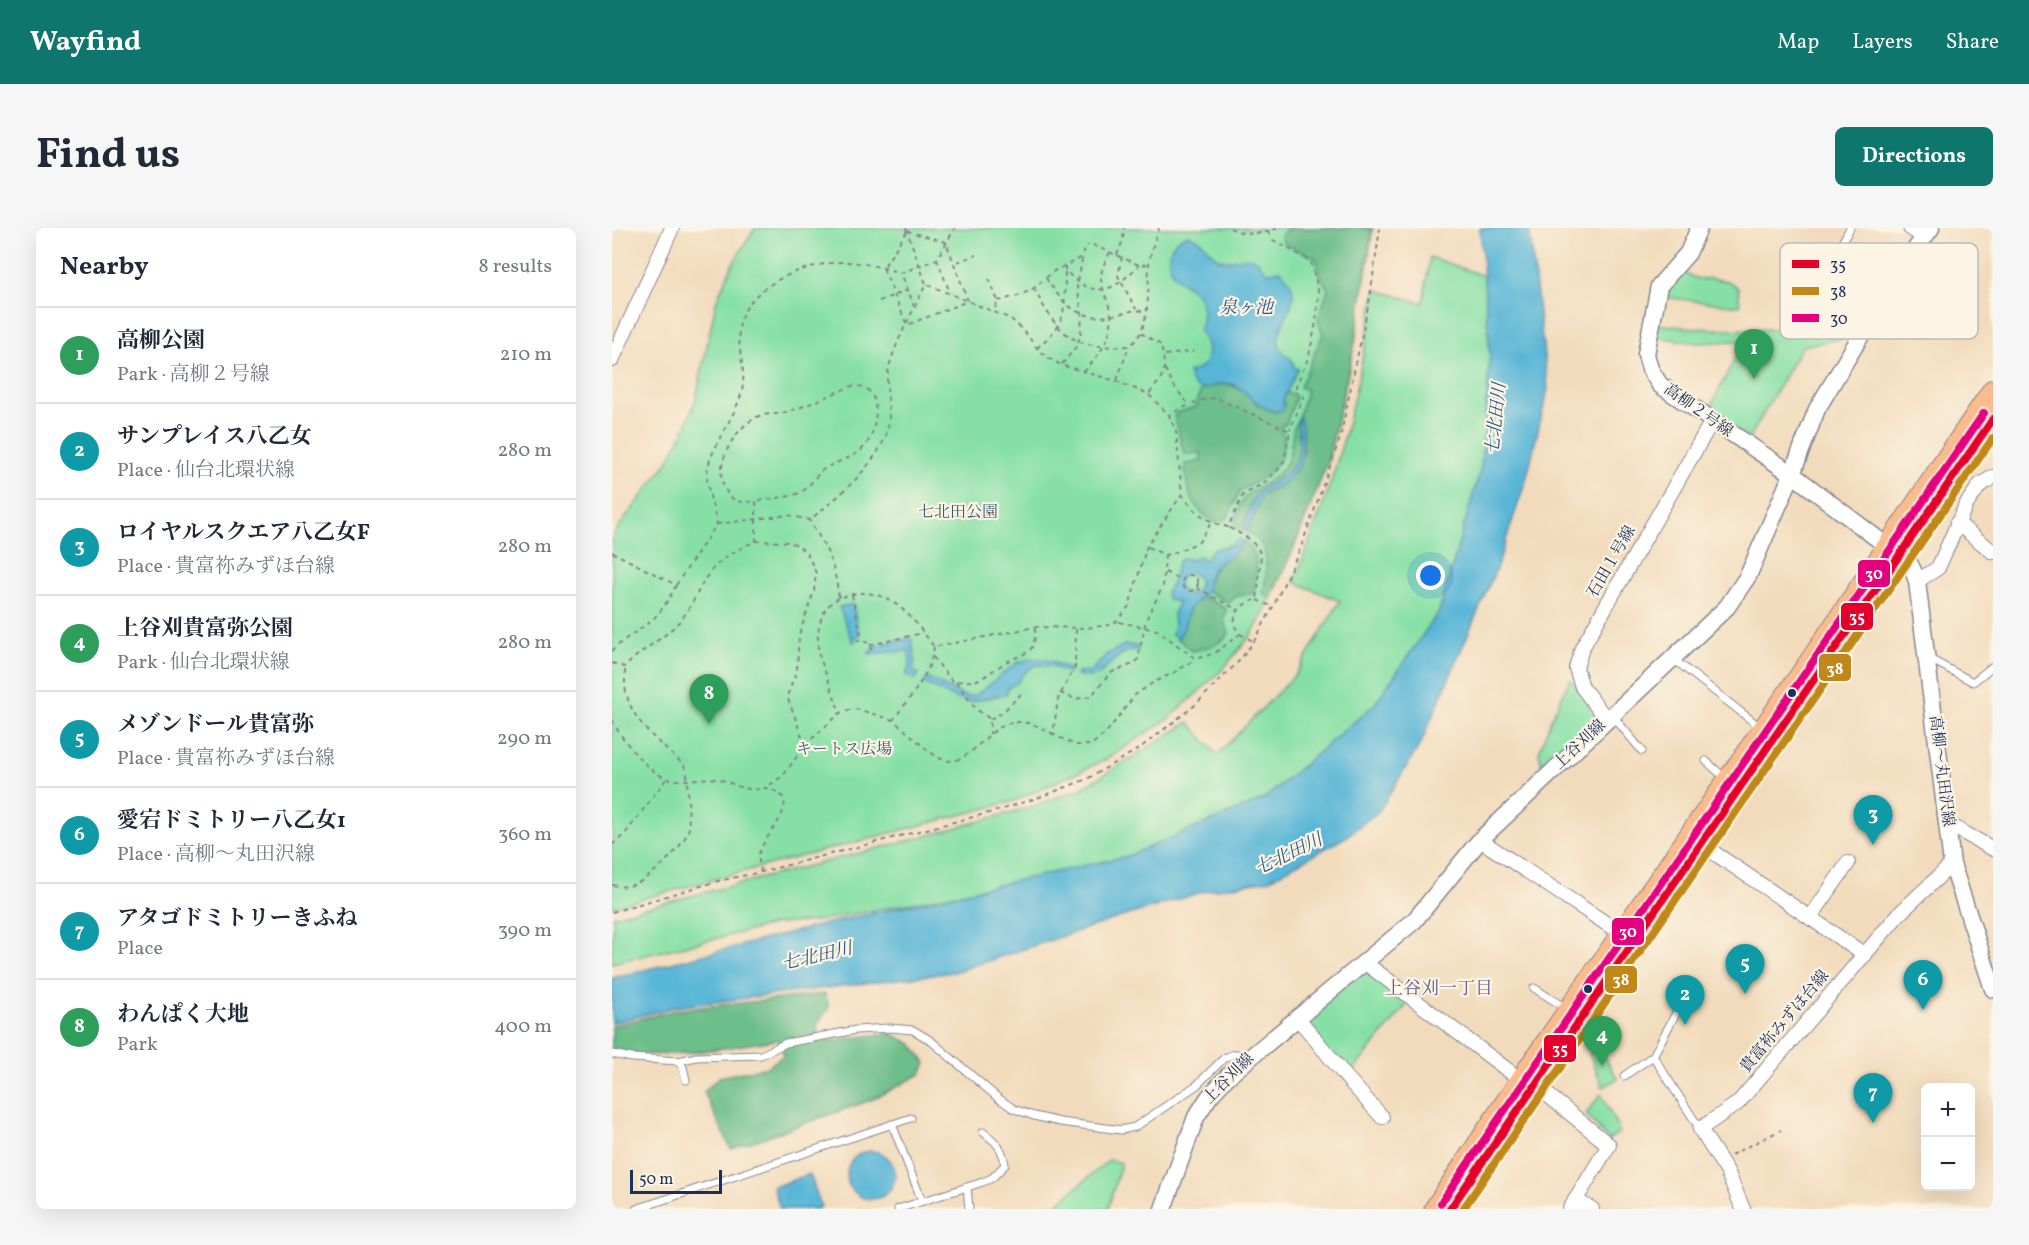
<!DOCTYPE html>
<html lang="en">
<head>
<meta charset="utf-8">
<style>
	body { margin:0; font-family:Vollkorn,"Noto Serif JP",serif; background:#f6f6f7; color:#1f2937 }
	.controls { position:absolute; right:18px; bottom:18px; display:grid; overflow:hidden; border-radius:9px; box-shadow:0 6px 24px #0002 }
	.controls button { width:54px; height:54px; display:grid; place-items:center; padding:0; border:0; border-bottom:2px solid #e0e1e3; background:#fff; color:#1f2937; font:30px sans-serif }
	.scale { position:absolute; left:18px; bottom:15px; width:92px; box-sizing:border-box; padding-left:6px; border:3px solid #1b2f5e; border-top:0; font-size:16px; line-height:21px; white-space:nowrap; color:#1b2f5e; -webkit-text-stroke:4px #fcf5e5; paint-order:stroke }
	.you { position:absolute; left:819px; top:348px; width:21px; height:21px; margin:-15px; border:4px solid #fff; border-radius:50%; background:#1a73e8; box-shadow:0 0 0 9px #1a73e833 }
	.badge { display:grid; place-items:center; width:39px; height:39px; border-radius:50%; background:#0f766e; color:#fff; font-size:20px; font-weight:700 }
	.pin { position:absolute; translate:-50% -50px; filter:drop-shadow(0 2px 3px #0008) }
	.pin::after { content:''; position:absolute; top:32px; width:21px; height:18px; background:inherit; clip-path:polygon(0 0,100% 0,50% 100%) }
	.list { margin:0; padding:0; list-style:none }
	h2 { display:flex; justify-content:space-between; align-items:center; height:78px; margin:0; padding:0 24px; font-size:26px }
	h2 small { font-size:20px; font-weight:400; color:#747a83 }
	.list li { display:grid; grid-template-columns:39px 1fr auto; gap:18px; align-items:center; box-sizing:border-box; height:96px; padding:0 24px; border-top:2px solid #e0e1e3 }
	.list b { display:block; font-size:22px; white-space:nowrap }
	.list p { margin:0; font-size:20px; white-space:nowrap; color:#747a83 }
	.list em { font-size:20px; font-style:normal; color:#747a83 }
	.map { position:relative; flex:none; width:1381px; height:981px; overflow:hidden; border-radius:9px }
	header { display:flex; align-items:center; gap:36px; box-sizing:border-box; height:84px; padding:0 30px; background:#0f766e; color:#fff }
	header strong { font-size:28px }
	nav { display:flex; gap:33px; margin-inline-start:auto; font-size:21px }
	.intro { display:flex; align-items:center; justify-content:space-between; box-sizing:border-box; height:144px; padding:0 36px }
	h1 { margin:0; font-size:42px }
	.button { padding:15px 27px; border-radius:9px; background:#0f766e; color:#fff; font-size:21px; font-weight:700 }
	main { display:flex; gap:36px; padding:0 36px }
	aside { flex:1; background:#fff; border-radius:9px; box-shadow:0 6px 24px #0002 }
	.map>svg:first-child { display:block }
	.green { fill:#86e0a5; stroke:#508882; stroke-width:1.5 }
	.forest { fill:#6cbe8a; stroke:#447674; stroke-width:1.5 }
	.water { fill:#59b6d7; stroke:#3a729a; stroke-width:1.5; fill-rule:evenodd }
	.lines { fill:none; stroke-linecap:round; stroke-linejoin:round }
	.service-casing { stroke:#86858d; stroke-width:9 }
	.minor-casing { stroke:#86858d; stroke-width:16 }
	.tertiary-casing { stroke:#86858d; stroke-width:19 }
	.primary-casing { stroke:#86858d; stroke-width:23 }
	.path { stroke:#86858d; stroke-width:2; stroke-dasharray:4.5 4.5; stroke-linecap:butt }
	.service { stroke:#fff; stroke-width:7 }
	.minor { stroke:#fff; stroke-width:14 }
	.tertiary { stroke:#fff; stroke-width:16 }
	.primary { stroke:#fbbb8c; stroke-width:21 }
	.bus-1-casing { stroke:#fcf5e5; stroke-width:12 }
	.bus-2-casing { stroke:#fcf5e5; stroke-width:12 }
	.bus-3-casing { stroke:#fcf5e5; stroke-width:12 }
	.bus-1 { stroke:#e4002b; stroke-width:8 }
	.bus-2 { stroke:#c08818; stroke-width:8 }
	.bus-3 { stroke:#e5007d; stroke-width:8 }
	.bus-dot { fill:#1b2f5e; stroke:#fcf5e5; stroke-width:2 }
	.labels { text-anchor:middle; dominant-baseline:central; stroke-width:4.5; stroke-linejoin:round; paint-order:stroke }
	.street-label { font-size:16px; fill:#1b2f5e; stroke:#fcf5e5 }
	.park-label { font-size:16px; fill:#365b70; stroke:#fcf5e5 }
	.water-label { font-size:18px; font-style:italic; fill:#2e5882; stroke:#fcf5e5 }
	.neighbourhood-label { font-size:18px; fill:#5f5d8b; stroke:#fcf5e5 }
	.key { fill:#fcf5e5; stroke:#b8babc; stroke-width:1.5 }
	.key-label { font-size:16px; fill:#1b2f5e }
	.line-badge { stroke:#fcf5e5; stroke-width:2 }
	.badge-label { font-size:16px; text-anchor:middle; font-weight:bold; fill:#fff }
</style>
</head>
<body>
<header>
<strong>Wayfind</strong>
<nav><a>Map</a><a>Layers</a><a>Share</a></nav>
</header>
<div class="intro"><h1>Find us</h1><a class="button">Directions</a></div>
<main>
<aside>
<h2>Nearby<small>8 results</small></h2>
<ul class="list">
<li><span class="badge" style="background:#2e9e5b">1</span><div><b>高柳公園</b><p>Park · 高柳２号線</p></div><em>210 m</em></li>
<li><span class="badge" style="background:#0f9aa8">2</span><div><b>サンプレイス八乙女</b><p>Place · 仙台北環状線</p></div><em>280 m</em></li>
<li><span class="badge" style="background:#0f9aa8">3</span><div><b>ロイヤルスクエア八乙女F</b><p>Place · 貴富祢みずほ台線</p></div><em>280 m</em></li>
<li><span class="badge" style="background:#2e9e5b">4</span><div><b>上谷刈貴富弥公園</b><p>Park · 仙台北環状線</p></div><em>280 m</em></li>
<li><span class="badge" style="background:#0f9aa8">5</span><div><b>メゾンドール貴富弥</b><p>Place · 貴富祢みずほ台線</p></div><em>290 m</em></li>
<li><span class="badge" style="background:#0f9aa8">6</span><div><b>愛宕ドミトリー八乙女1</b><p>Place · 高柳～丸田沢線</p></div><em>360 m</em></li>
<li><span class="badge" style="background:#0f9aa8">7</span><div><b>アタゴドミトリーきふね</b><p>Place</p></div><em>390 m</em></li>
<li><span class="badge" style="background:#2e9e5b">8</span><div><b>わんぱく大地</b><p>Park</p></div><em>400 m</em></li>
</ul>
</aside>
<div class="map">
<svg width="1381" height="981" viewBox="0 0 1381 981">
	<rect width="100%" height="100%" fill="#fcf5e5"/>
	<filter id="ink" filterUnits="userSpaceOnUse"><feTurbulence type="fractalNoise" baseFrequency=".0167" numOctaves="2"/><feDisplacementMap in="SourceGraphic" scale="12" xChannelSelector="R" yChannelSelector="G"/><feConvolveMatrix kernelMatrix="1 2 1 2 8 2 1 2 1" color-interpolation-filters="sRGB"/></filter>
	<filter id="wash" filterUnits="userSpaceOnUse"><feTurbulence type="fractalNoise" baseFrequency=".008" numOctaves="4" result="noise"/><feDisplacementMap in="SourceGraphic" scale="24" xChannelSelector="R" yChannelSelector="G"/><feGaussianBlur stdDeviation="1.35" result="paint"/><feColorMatrix in="noise" values="0 0 0 0 0 0 0 0 0 0 0 0 0 0 0 0 0 1.4 0 .05"/><feComposite in="paint" operator="in"/></filter>
	<g filter="url(#wash)">
		<rect width="100%" height="100%" fill="#f2dbbc"/>
		<g class="green">
			<path d="M143,0H761L743,114L716,233L682,319L651,387L640,406L610,442L559,489L493,532L402,573L144,640L0,679V308L55,235L72,203L84,171L104,74L120,37Z"/>
			<path d="M818,29L872,48L878,128L869,240L827,384L762,477L652,571L516,628L326,670L204,693L165,696L0,735L1,688L318,607L419,579L469,561L577,494L605,527L684,446L728,373L682,354C701,304 721,254 734,202C746,156 755,109 764,62L811,75Z"/>
			<path d="M1069,44L1089,52L1098,50L1116,53L1126,60L1128,78L1048,69Z"/>
			<path d="M1046,96C1111,106 1176,100 1242,98L1237,109L1190,118L1137,211L1096,184L1130,116L1123,113L1086,115L1044,109Z"/>
			<path d="M958,451L984,484V494L930,538L927,524L939,491Z"/>
			<path d="M752,734L797,774L735,850L689,791Z"/>
			<path d="M987,820L1006,851L991,859L977,825Z"/>
			<path d="M989,866L1008,904L996,912L974,886Z"/>
			<path d="M497,932L509,935L496,981H459L445,976Z"/>
		</g>
		<g class="forest">
			<path d="M677,0H755L760,2L743,114L716,233L682,319L659,370L651,365C654,351 658,325 647,313C644,310 639,307 635,304L649,268L672,255L686,237L692,223L687,187L695,162L688,159L711,106L706,92L716,61L709,49L704,30L673,16L669,10L670,6Z"/>
			<path d="M613,155L635,164L646,177L664,184L675,164L684,169L674,196L670,197L669,204L673,209L669,230L661,241L650,250L628,263L615,290L604,294C579,283 573,260 573,236L589,233V225L572,226L562,187L564,185L584,179L589,161Z"/>
			<path d="M685,192C693,211 689,236 673,249C665,255 655,257 648,263C639,271 635,291 631,302L625,301L623,293C626,285 628,273 635,267C647,257 663,252 673,238C682,224 677,206 685,192Z"/>
			<path d="M632,313C650,326 644,346 642,365L625,368L617,375L595,363C598,332 615,335 632,313Z"/>
			<path d="M591,368L614,381L612,393L617,405C609,418 594,419 580,423L566,411C577,390 570,384 591,368Z"/>
			<path d="M213,766L217,779L205,796L207,814L278,805L300,816L314,835L309,846L259,872L119,921L92,864L107,849L155,839L172,827L166,812C111,819 55,834 0,822V798L64,782Z"/>
		</g>
		<g class="water">
			<path d="M868,0H917L936,161L914,252L885,339L809,515L767,583L732,610L656,652L593,663L500,692L342,744L63,779L0,795V750L225,693L516,628L652,571L762,477L827,384L869,240L878,128Z"/>
			<path d="M574,7C594,9 592,24 608,31C619,36 629,27 640,30C652,33 647,50 667,42C698,67 669,85 666,113L670,124L680,132L682,139L686,141L671,172L672,177L670,183C650,187 638,164 622,157C602,149 586,178 576,144C600,141 600,117 587,103C593,87 593,71 579,60C574,56 568,54 564,49C551,34 557,14 574,7Z"/>
			<path d="M687,187C694,213 695,240 670,256C663,261 655,262 649,268L635,304L631,302C635,291 639,271 648,263C662,252 676,250 684,233C693,214 682,198 687,187Z"/>
			<path d="M627,311L632,313L621,326L601,340L596,351L595,363L576,382L572,399L566,411L560,406L562,398L561,386L567,374L556,372L554,365L560,355L566,334L571,330L581,332L587,328L593,332L600,322L620,317ZM576,344L585,348L588,354L584,364L577,366L570,363L566,357L568,350Z"/>
			<path d="M241,376L247,408L242,409L243,413L241,414L227,379Z"/>
			<path d="M299,410L303,430L301,443L307,446L304,451L294,447L298,435L297,423L257,426L258,423L263,422L262,418Z"/>
			<path d="M513,417L526,418V422C497,421 495,458 464,447L466,444L479,443L495,426Z"/>
			<path d="M420,431H433L459,441L457,445L440,438L423,437L411,446L406,454L397,459L394,466L358,474L340,469L312,455L315,450L355,469L364,467L406,434Z"/>
			<circle cx="259" cy="947" r="24"/>
			<path d="M198,946L209,979L204,981H168L161,959Z"/>
		</g>
	</g>
	<g filter="url(#ink)">
		<g class="lines">
			<g class="service-casing">
				<g id="service">
					<path d="M1238,0L1225,24L1226,39L1276,64"/>
					<path d="M1060,430L1148,499"/>
					<path d="M1316,430L1361,454L1381,438"/>
					<path d="M1000,487L1030,523"/>
					<path d="M1094,533L1114,551"/>
					<path d="M922,760L955,781"/>
					<path d="M0,826L20,830L66,833L71,839L74,852"/>
					<path d="M1041,828L1088,901"/>
					<path d="M66,833L84,829L149,827L174,815L244,802L278,800L301,802L318,812L386,870L402,881L422,888L448,894L509,902L523,899L585,857L612,830L622,826L637,827"/>
					<path d="M1012,848L1041,828L1077,761"/>
					<path d="M280,896L310,973"/>
					<path d="M355,959L357,981"/>
					<path d="M24,981L299,890"/>
					<path d="M286,981L371,954L380,950L393,937C391,920 384,914 371,904"/>
				</g>
			</g>
			<g class="minor-casing">
				<g id="minor">
					<path d="M1298,0L1312,9"/>
					<path d="M0,132L60,0"/>
					<path d="M1345,295L1381,324"/>
					<path d="M1305,353L1326,340L1354,277L1368,257L1381,249"/>
					<path d="M995,492L970,459L964,440L970,420L1100,193"/>
					<path d="M1336,596L1381,621"/>
					<path d="M868,612L1010,706"/>
					<path d="M1089,616L1253,727"/>
					<path d="M1198,690L1236,635"/>
					<path d="M752,734L901,846L932,864L997,917L958,981"/>
					<path d="M685,789L735,850L770,889"/>
					<path d="M963,972L980,981"/>
					<path d="M1131,981L1115,943L1088,901L1126,875L1287,686L1340,636"/>
				</g>
			</g>
			<g class="tertiary-casing">
				<g id="tertiary">
					<path d="M1087,0L1076,25L1047,58L1034,126L1038,141L1048,157L1180,246L1267,312C1291,323 1297,329 1305,353L1340,636L1381,761"/>
					<path d="M551,981L584,889L597,869L616,848L802,693L868,612L1115,379L1136,348L1180,246L1205,181L1288,42L1319,0"/>
				</g>
			</g>
			<g class="primary-casing">
				<g id="primary">
					<path d="M1275,345L1381,191"/>
					<path d="M823,981L919,837L1204,425L1381,162"/>
				</g>
			</g>
			<g class="path">
				<path d="M294,0L314,56C303,79 280,120 276,144C273,162 279,181 276,199C271,231 223,273 197,292C216,322 222,334 227,370C234,368 242,365 250,365C284,365 304,394 322,419L423,399L474,400L498,397L505,393L517,378L535,318L570,266L564,204L557,187L536,166L504,153L449,137L436,130L425,120L411,102L399,91L314,56"/>
				<path d="M618,0C633,8 650,7 665,0"/>
				<path d="M295,3L334,14L356,73L295,97L271,40Z"/>
				<path d="M656,4L661,12L699,33L707,66L704,94L697,128L682,163L692,168L678,202"/>
				<path d="M481,17L527,37L537,36"/>
				<path d="M505,27L511,12L512,0"/>
				<path d="M510,29L506,48L524,81"/>
				<path d="M325,31L338,65"/>
				<path d="M345,34L364,27"/>
				<path d="M453,38V43C460,48 465,54 473,58C496,69 512,52 527,37"/>
				<path d="M434,50C451,77 468,94 502,87C515,85 521,80 534,84"/>
				<path d="M377,51L386,73L382,84"/>
				<path d="M422,60C446,108 462,122 517,118C539,104 536,60 537,37C538,25 543,12 547,0"/>
				<path d="M296,62L289,45L325,31L343,0"/>
				<path d="M267,73L296,62L302,79"/>
				<path d="M386,73L409,67L422,60L442,43L467,31L476,17"/>
				<path d="M529,105L549,117C554,144 555,144 537,166"/>
				<path d="M425,120C457,92 452,83 453,43"/>
				<path d="M553,127L582,123"/>
				<path d="M450,136L465,118L469,104L470,85L465,59L471,26"/>
				<path d="M553,141L562,158L577,177L558,186"/>
				<path d="M472,144C484,130 497,115 499,96C501,79 490,66 489,50C489,41 494,32 498,24"/>
				<path d="M505,152L517,118"/>
				<path d="M570,266C583,285 595,294 616,299L631,267L652,255L665,243L672,233L678,203L604,170L593,171L577,177"/>
				<path d="M105,296L176,287L197,292"/>
				<path d="M144,313L177,314L185,317L195,325L204,345L202,363L187,407L185,442L175,468L193,517"/>
				<path d="M536,319L553,327L564,324L587,314L599,295"/>
				<path d="M0,324L64,357C58,369 52,380 42,390C29,402 13,409 0,423"/>
				<path d="M553,344L569,352"/>
				<circle cx="578" cy="355" r="8"/>
				<path d="M64,357L105,296C102,280 95,263 95,247C95,224 124,189 130,163C135,139 123,117 128,95C137,55 199,33 236,34C254,35 272,40 289,45"/>
				<path d="M585,360L626,382"/>
				<path d="M240,367L250,411"/>
				<path d="M227,370C206,380 204,406 207,427L228,485"/>
				<path d="M645,372L661,379"/>
				<path d="M507,394L545,402L584,431L603,425L628,406C614,392 629,373 645,372L649,327L645,319L636,310L616,299"/>
				<path d="M464,401L463,439L446,471L441,506L463,517H479L494,505L523,467L542,454L561,445L584,431"/>
				<path d="M628,406L641,413"/>
				<path d="M244,413L250,411L258,417L259,422"/>
				<path d="M258,417L311,405"/>
				<path d="M322,419C319,446 297,471 281,492C294,502 319,528 332,532C363,540 376,486 416,495C425,497 433,502 441,506"/>
				<path d="M321,429L340,453C373,455 367,450 393,435C413,423 424,429 423,399"/>
				<path d="M0,435L13,439C28,422 50,412 66,395C79,382 85,363 95,348C107,331 125,321 144,313V273C129,275 120,275 113,261C101,238 122,201 143,190C151,185 161,187 170,185C194,179 217,167 240,158C272,154 267,203 252,219C242,230 225,233 212,241C202,248 197,262 185,266C172,270 157,271 144,273"/>
				<path d="M344,454L364,481L378,491V506"/>
				<path d="M448,465L464,471L476,469L481,466L498,445L521,436L526,431L534,392L551,358L553,327"/>
				<path d="M378,491L390,485L411,464"/>
				<path d="M0,492C10,512 38,549 62,552C76,553 90,549 104,551C124,554 128,565 153,560"/>
				<path d="M0,617L13,606L55,550"/>
				<path d="M149,644C148,638 146,632 147,626C152,605 198,569 153,560L171,548L193,517L228,485L237,482L245,481L281,492"/>
				<path d="M0,657C8,658 15,660 23,656C39,650 74,617 77,600L75,544L72,537C49,516 17,493 13,458C13,452 13,446 13,439"/>
				<path d="M0,684L106,653L149,644L388,582L431,568L475,551L528,520L582,478L628,432L642,413L661,379L689,319L728,210L758,69L768,0"/>
				<path d="M1119,927L1169,902"/>
			</g>
			<use href="#service" class="service"/>
			<use href="#minor" class="minor"/>
			<use href="#tertiary" class="tertiary"/>
			<use href="#primary" class="primary"/>
			<g class="bus-1-casing">
				<path id="bus-1" d="M838,981L1381,191"/>
			</g>
			<g class="bus-2-casing">
				<path id="bus-2" d="M851,981L1381,210"/>
			</g>
			<g class="bus-3-casing">
				<path id="bus-3" d="M829,975L1372,185"/>
			</g>
			<use href="#bus-1" class="bus-1"/>
			<use href="#bus-2" class="bus-2"/>
			<use href="#bus-3" class="bus-3"/>
		</g>
	</g>
	<g class="bus-dot">
		<circle cx="1180" cy="465" r="5"/>
		<circle cx="976" cy="761" r="5"/>
	</g>
	<g class="labels">
		<g class="street-label">
			<text transform="translate(1086 183) rotate(35)">高柳２号線</text>
			<text transform="translate(1000 334) rotate(-60)">石田１号線</text>
			<text transform="translate(968 517) rotate(-43)">上谷刈線</text>
			<text transform="translate(1329 543) rotate(83)">高柳～丸田沢線</text>
			<text transform="translate(1173 794) rotate(-50)">貴富祢みずほ台線</text>
			<text transform="translate(617 851) rotate(-45)">上谷刈線</text>
		</g>
		<g class="park-label">
			<text x="346" y="285">七北田公園</text>
			<text x="232" y="522">キートス広場</text>
		</g>
		<g class="water-label">
			<text x="634" y="80">泉ヶ池</text>
			<text transform="translate(885 191) rotate(-84)">七北田川</text>
			<text transform="translate(677 627) rotate(-26)">七北田川</text>
			<text transform="translate(205 729) rotate(-13)">七北田川</text>
		</g>
		<g class="neighbourhood-label">
			<text x="827" y="761">上谷刈一丁目</text>
		</g>
	</g>
	<rect x="1168" y="15" width="198" height="96" rx="9" class="key"/>
	<rect x="1180" y="32" width="27" height="8" fill="#e4002b"/>
	<rect x="1180" y="59" width="27" height="8" fill="#c08818"/>
	<rect x="1180" y="86" width="27" height="8" fill="#e5007d"/>
	<g class="key-label">
		<text x="1218" y="42">35</text>
		<text x="1218" y="69">38</text>
		<text x="1218" y="96">30</text>
	</g>
	<g class="line-badge">
		<rect x="1245" y="331" width="34" height="29" rx="6" fill="#e5007d"/>
		<rect x="1228" y="374" width="34" height="29" rx="6" fill="#e4002b"/>
		<rect x="1206" y="425" width="34" height="29" rx="6" fill="#c08818"/>
		<rect x="999" y="689" width="34" height="29" rx="6" fill="#e5007d"/>
		<rect x="992" y="737" width="34" height="29" rx="6" fill="#c08818"/>
		<rect x="931" y="806" width="34" height="29" rx="6" fill="#e4002b"/>
	</g>
	<g class="badge-label">
		<text x="1262" y="351">30</text>
		<text x="1245" y="394">35</text>
		<text x="1223" y="446">38</text>
		<text x="1016" y="709">30</text>
		<text x="1009" y="757">38</text>
		<text x="948" y="826">35</text>
	</g>
</svg>
<div class="controls">
<button>+</button>
<button>−</button>
</div>
<div class="scale">50 m</div>
<div class="you"></div>
<div class="pin badge" style="left:1142px;top:151px;background:#2e9e5b">1</div>
<div class="pin badge" style="left:1073px;top:797px;background:#0f9aa8">2</div>
<div class="pin badge" style="left:1261px;top:617px;background:#0f9aa8">3</div>
<div class="pin badge" style="left:990px;top:838px;background:#2e9e5b">4</div>
<div class="pin badge" style="left:1133px;top:766px;background:#0f9aa8">5</div>
<div class="pin badge" style="left:1311px;top:782px;background:#0f9aa8">6</div>
<div class="pin badge" style="left:1261px;top:895px;background:#0f9aa8">7</div>
<div class="pin badge" style="left:97px;top:496px;background:#2e9e5b">8</div>
</div>
</main>
</body>
</html>
